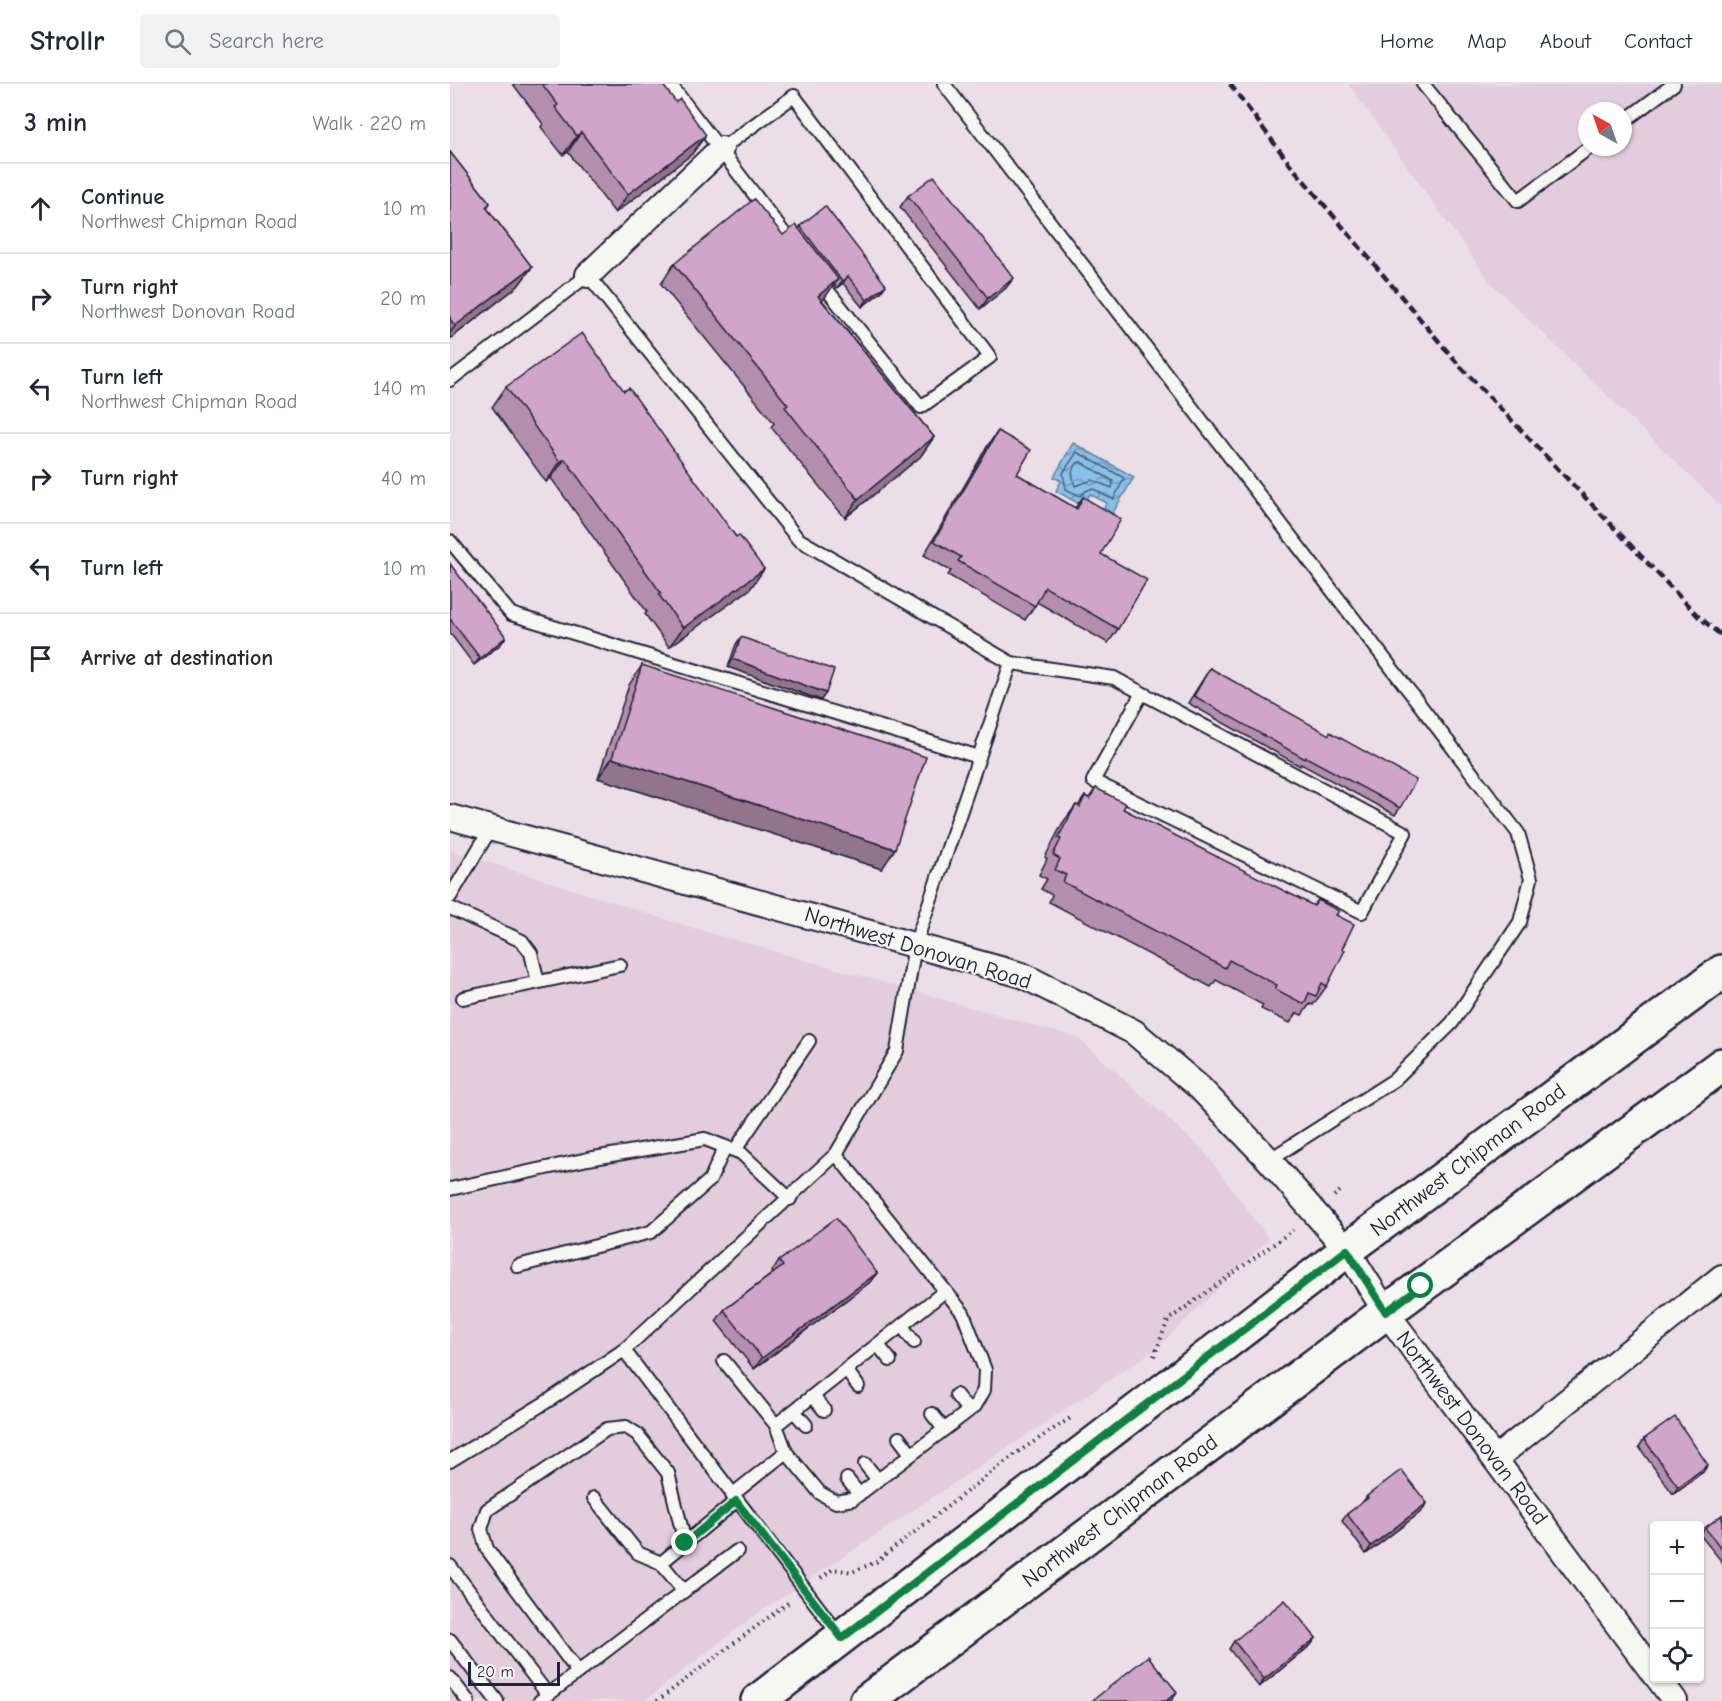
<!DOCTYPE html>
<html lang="en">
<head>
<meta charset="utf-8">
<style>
	body { margin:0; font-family:"Comic Neue",sans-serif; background:#f2f2f3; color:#1f2937 }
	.controls { position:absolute; right:18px; bottom:18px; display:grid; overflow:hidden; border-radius:6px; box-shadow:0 2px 4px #0004 }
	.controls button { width:54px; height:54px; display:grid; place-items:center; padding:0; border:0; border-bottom:2px solid #e0e1e3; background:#fff; color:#1f2937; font:30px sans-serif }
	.compass { position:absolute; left:1128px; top:18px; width:54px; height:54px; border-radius:50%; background:#fff; box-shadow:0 2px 4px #0004; rotate:320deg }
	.scale { position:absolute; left:18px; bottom:15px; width:92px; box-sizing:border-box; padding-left:6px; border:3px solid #22223b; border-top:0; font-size:16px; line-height:21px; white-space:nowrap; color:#22223b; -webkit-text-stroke:4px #f6f6f2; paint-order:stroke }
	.stop { position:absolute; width:18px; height:18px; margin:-14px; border:4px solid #0b8043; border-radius:50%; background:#fff }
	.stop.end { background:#0b8043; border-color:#fff; box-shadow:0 2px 6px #0008 }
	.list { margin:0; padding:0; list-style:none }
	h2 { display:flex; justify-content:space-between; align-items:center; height:78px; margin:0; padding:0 24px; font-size:26px }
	h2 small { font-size:20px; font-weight:400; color:#747a83 }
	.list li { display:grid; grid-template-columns:39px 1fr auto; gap:18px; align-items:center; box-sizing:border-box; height:90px; padding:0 24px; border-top:2px solid #e0e1e3 }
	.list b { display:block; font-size:22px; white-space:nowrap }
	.list p { margin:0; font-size:20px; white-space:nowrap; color:#747a83 }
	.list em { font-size:20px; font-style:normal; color:#747a83 }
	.icon { flex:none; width:33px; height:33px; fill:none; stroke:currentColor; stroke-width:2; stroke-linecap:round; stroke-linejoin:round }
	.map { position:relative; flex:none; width:1272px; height:1617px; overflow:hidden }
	header { display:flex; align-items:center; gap:36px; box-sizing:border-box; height:84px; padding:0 30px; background:#fff; border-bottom:2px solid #e0e1e3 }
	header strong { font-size:28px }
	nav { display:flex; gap:33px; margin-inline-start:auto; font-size:21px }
	.search { width:420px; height:54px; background:#f2f2f3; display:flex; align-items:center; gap:15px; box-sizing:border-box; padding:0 21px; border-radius:6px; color:#747a83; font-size:22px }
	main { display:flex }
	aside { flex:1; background:#fff }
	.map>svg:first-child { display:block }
	.built { fill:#e3cddd; fill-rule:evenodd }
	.water { fill:url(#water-waves); stroke:#6081a2; stroke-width:1.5 }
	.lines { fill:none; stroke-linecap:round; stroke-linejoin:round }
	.shore { stroke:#4b6180; stroke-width:1.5 }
	.service-casing { stroke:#22223b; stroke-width:16 }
	.minor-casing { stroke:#22223b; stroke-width:28 }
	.secondary-casing { stroke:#22223b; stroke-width:38 }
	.path { stroke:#22223b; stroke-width:4; stroke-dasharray:1.5 4.5; stroke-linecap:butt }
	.service { stroke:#f6f6f2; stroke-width:12 }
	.minor { stroke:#f6f6f2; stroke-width:24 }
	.secondary { stroke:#f6f6f2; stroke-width:33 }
	.rail { stroke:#22223b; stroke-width:4.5; stroke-dasharray:9 4.5; stroke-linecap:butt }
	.wall { fill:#b48ead; stroke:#22223b; stroke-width:1.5 }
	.shaded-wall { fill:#92748d; stroke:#22223b; stroke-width:1.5 }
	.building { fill:#d1a5c9; stroke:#22223b; stroke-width:1.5 }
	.route { stroke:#0b8043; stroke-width:8 }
	.labels { text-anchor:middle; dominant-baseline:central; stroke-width:4.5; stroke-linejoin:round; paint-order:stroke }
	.street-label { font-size:22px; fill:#22223b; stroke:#f6f6f2 }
</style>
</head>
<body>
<header>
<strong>Strollr</strong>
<div class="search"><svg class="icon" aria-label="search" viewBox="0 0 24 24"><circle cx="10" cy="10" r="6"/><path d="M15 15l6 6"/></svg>Search here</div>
<nav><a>Home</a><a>Map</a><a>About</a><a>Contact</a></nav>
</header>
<main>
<aside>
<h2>3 min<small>Walk · 220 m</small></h2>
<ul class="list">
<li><svg class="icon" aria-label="ahead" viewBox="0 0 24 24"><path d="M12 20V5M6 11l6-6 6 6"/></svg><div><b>Continue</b><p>Northwest Chipman Road</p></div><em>10 m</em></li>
<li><svg class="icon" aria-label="right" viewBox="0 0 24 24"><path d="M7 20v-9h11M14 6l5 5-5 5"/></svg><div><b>Turn right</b><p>Northwest Donovan Road</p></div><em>20 m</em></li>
<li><svg class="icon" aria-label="left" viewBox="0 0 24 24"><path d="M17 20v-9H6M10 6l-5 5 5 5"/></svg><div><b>Turn left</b><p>Northwest Chipman Road</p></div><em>140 m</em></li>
<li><svg class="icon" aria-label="right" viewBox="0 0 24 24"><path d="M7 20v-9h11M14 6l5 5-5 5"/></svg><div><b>Turn right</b></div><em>40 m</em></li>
<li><svg class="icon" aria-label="left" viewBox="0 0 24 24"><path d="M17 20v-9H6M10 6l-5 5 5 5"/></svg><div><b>Turn left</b></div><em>10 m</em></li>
<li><svg class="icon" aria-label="arrive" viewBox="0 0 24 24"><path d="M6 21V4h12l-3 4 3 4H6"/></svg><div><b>Arrive at destination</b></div></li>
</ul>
</aside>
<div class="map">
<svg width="1272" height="1617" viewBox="0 0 1272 1617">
	<defs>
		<pattern id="water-waves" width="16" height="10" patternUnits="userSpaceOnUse" patternTransform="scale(1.5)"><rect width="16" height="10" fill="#89c0e7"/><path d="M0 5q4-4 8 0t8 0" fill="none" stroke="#709cbc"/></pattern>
	</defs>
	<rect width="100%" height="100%" fill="#ebdee6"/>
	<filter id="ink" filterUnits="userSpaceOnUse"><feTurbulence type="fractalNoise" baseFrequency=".0167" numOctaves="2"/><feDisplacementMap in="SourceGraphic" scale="12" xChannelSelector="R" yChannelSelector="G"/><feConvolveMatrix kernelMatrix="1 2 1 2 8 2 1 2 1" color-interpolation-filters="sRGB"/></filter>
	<g filter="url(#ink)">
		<g class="built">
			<path d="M898,0H1272V423L1040,198ZM1137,27H1173V63H1137Z"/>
			<path d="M0,766L243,844L628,954L753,1066L819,1155L706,1265L301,1534L194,1617H0Z"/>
		</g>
		<path class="water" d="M623,359L684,393L661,432L652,427L657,419L640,410L633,422L606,407L611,397L604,393Z"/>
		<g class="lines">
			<g class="shore">
				<path d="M627,368L674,394L664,415C647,412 646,396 630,412L616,405L613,389Z"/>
				<path d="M631,378L663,397L662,404L642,396L625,402L622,388L627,379Z"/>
			</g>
			<g class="service-casing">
				<g id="service">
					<path d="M220,0L343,161"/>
					<path d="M494,0L1068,749L1081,795L1070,838L1002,939L944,996L819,1076"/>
					<path d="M973,0L1068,117L1140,63"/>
					<path d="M1173,38L1224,0"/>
					<path d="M271,65L344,12L540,273L471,323L370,197"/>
					<path d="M0,296L138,191L348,455L561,579L465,861L447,967L386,1070L174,1266L101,1315L0,1377"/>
					<path d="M0,457L61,530L529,673"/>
					<path d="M561,579L664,594L692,609L955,749L912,828L643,697L692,609"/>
					<path d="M0,813L41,744"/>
					<path d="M0,824L72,857L81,869L88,898"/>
					<path d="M13,914L170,881"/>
					<path d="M285,1066L359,957"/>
					<path d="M0,1105L138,1075L255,1055L291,1069L340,1115"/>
					<path d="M68,1182L201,1148L260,1096L275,1063"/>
					<path d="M452,1242L464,1258"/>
					<path d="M428,1261L440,1276"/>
					<path d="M174,1266L390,1552"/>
					<path d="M274,1277L326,1341L495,1207"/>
					<path d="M396,1286L408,1302"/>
					<path d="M506,1311L518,1326"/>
					<path d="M363,1312L374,1326"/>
					<path d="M344,1327L356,1341"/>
					<path d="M482,1330L494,1345"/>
					<path d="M326,1341L336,1368"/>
					<path d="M449,1354L461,1370"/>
					<path d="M415,1380L428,1396"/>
					<path d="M397,1395L409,1410"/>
					<path d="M282,1411L336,1368L370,1409L386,1418L403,1415L525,1322L534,1306L535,1286L513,1229L386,1070"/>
					<path d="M144,1414L188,1469L211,1479"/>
					<path d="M0,1482L98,1611L90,1617"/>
					<path d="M234,1507L287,1467"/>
					<path d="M0,1556L47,1617"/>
					<path d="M128,1588L37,1465L31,1445L37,1426L157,1345L176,1343L187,1350L218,1389L235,1459"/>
					<path d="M0,1594L18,1617"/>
					<path d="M98,1611L234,1507L211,1479L286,1417"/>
				</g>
			</g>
			<g class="minor-casing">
				<g id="minor">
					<path d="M138,191L271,65"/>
					<path d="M0,733L572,891L684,948L750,1004L819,1076L897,1166L936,1228L1204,1590"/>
					<path d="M1045,1375L1272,1193"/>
					<path d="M1208,1594L1225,1617"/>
				</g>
			</g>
			<g class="secondary-casing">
				<g id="secondary">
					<path d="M308,1617L897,1166L1272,888"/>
					<path d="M417,1617L936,1228L1272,981"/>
				</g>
			</g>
			<g class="path">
				<path d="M884,1112L893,1105"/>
				<path d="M704,1272L718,1236L843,1146"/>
				<path d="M371,1494L383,1485L402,1488L426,1478L565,1370L622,1333"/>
				<path d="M207,1617L339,1518"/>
			</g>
			<use href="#service" class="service"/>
			<use href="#minor" class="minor"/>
			<use href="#secondary" class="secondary"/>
			<path class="rail" d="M780,0L839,79L1008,280L1249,533L1272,552"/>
		</g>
		<g class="wall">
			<path d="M63,0H212L242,70L165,129L118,68L113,71L91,43L93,40Z"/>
			<path d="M0,68L40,119L37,124L82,183L68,202L0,255Z"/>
			<path d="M458,112L556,204L530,225L450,123Z"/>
			<path d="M350,142L431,208L412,223L393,199L387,204L384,200L372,216L484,353L470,373L395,434L321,343L324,339L211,200L224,180L333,151L349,144Z"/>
			<path d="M56,303L174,307L286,453L314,485L300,505L219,563L195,530L197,528L101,394L96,398L42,323Z"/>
			<path d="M548,347L567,390L625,424L633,413L668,545L658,559L587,518L575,536L498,491L501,487L474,471L538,361Z"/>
			<path d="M0,480L51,560L24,581L0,549Z"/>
			<path d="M291,553L371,616L278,583L286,560Z"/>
			<path d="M192,581L432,785L148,694L179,601Z"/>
			<path d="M760,584L950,724L945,731L851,680L850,682L738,619Z"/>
			<path d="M646,704L673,725L863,822L868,816L886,831L892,865L877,902L863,921L860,920L852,931L847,929L840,939L811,925L813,921L766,896L761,903L599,818L602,811L591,805L597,795L589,791L597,775L595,773L612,740L626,721L628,722L635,712L639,714Z"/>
			<path d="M329,1177L427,1189L419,1199L304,1285L266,1237L274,1226L323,1189L322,1187Z"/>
			<path d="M1194,1355L1253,1388L1223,1410L1189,1363Z"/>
			<path d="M917,1412L977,1419L972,1427L916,1470L892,1437L897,1430L912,1419Z"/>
			<path d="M1272,1431V1478L1250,1451L1255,1444Z"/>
			<path d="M866,1554L861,1561L809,1603L779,1565L784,1557Z"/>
		</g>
		<g class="shaded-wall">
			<path d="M131,48L118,68L113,71L127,52Z"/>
			<path d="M256,51L242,70L165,129L178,110Z"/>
			<path d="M82,183L68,202L0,255V249L5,242Z"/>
			<path d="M398,192L393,199L387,204L392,197Z"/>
			<path d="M564,194L556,204L530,225L538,214Z"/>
			<path d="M388,195L374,215L355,231L368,212Z"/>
			<path d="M436,201L431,208L412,223L417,216Z"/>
			<path d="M484,353L470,373L395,434L408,415Z"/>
			<path d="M115,375L101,394L96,398L110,378Z"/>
			<path d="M314,485L300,505L219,563L233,544Z"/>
			<path d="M56,553L51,560L24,581L30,574Z"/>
			<path d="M283,575L376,609L371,616L278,583Z"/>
			<path d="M162,674L445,765L432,785L148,694Z"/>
			<path d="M427,1189L419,1199L304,1285L312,1274Z"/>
			<path d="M1258,1381L1253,1388L1223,1410L1228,1403Z"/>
			<path d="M977,1419L972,1427L916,1470L921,1462Z"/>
			<path d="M866,1554L861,1561L809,1603L814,1595Z"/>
			<path d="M727,1608L721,1617H716Z"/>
		</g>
		<g class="building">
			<path d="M92,0H212L226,18L230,15L256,51L178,110L131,48L127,52L105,23L108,21Z"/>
			<path d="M0,68L40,119L36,123L82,183L5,242L0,235Z"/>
			<path d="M484,92L564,194L538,214L458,112Z"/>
			<path d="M304,115L333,151L346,141L388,195L368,212L484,353L408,415L335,323L338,321L224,180Z"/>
			<path d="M375,122L436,201L417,216L398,192L392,197L350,142Z"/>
			<path d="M132,249L174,307L179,304L286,453L289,451L314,485L233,544L209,511L211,509L115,375L110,378L56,303Z"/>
			<path d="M548,347L581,366L567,390L627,425L633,413L671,435L651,470L697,496L668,545L595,503L585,522L508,477L511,473L484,457Z"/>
			<path d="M0,480L56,553L30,574L0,535Z"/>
			<path d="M291,553L384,586L376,609L283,575Z"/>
			<path d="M192,581L476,673L445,765L162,674Z"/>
			<path d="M760,584L879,651L880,648L966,696L950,724L856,673L855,675L744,612Z"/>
			<path d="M646,704L676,720L673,725L864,822L868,816L889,827L886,831L904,840L892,865L895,866L877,902L872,899L866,912L859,909L854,920L825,905L827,901L779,876L775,884L613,798L616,791L605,786L610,775L603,771L611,755L608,754L626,721L630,723L635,712L640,715Z"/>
			<path d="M386,1134L427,1189L312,1274L274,1226L333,1182L329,1177Z"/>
			<path d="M1225,1333L1258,1381L1228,1403L1194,1355Z"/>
			<path d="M951,1386L977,1419L921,1462L897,1430L918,1414L917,1412Z"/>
			<path d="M1272,1431V1465L1255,1444Z"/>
			<path d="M835,1516L866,1554L814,1595L784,1557Z"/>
			<path d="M698,1572L727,1608L716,1617H642Z"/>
		</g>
	</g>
	<g class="lines" filter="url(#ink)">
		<path class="route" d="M235,1459L286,1417L392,1554L897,1166L936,1228L971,1202"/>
	</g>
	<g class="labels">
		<g class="street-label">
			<text transform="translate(468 864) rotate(17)">Northwest Donovan Road</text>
			<text transform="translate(1018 1076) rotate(-37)">Northwest Chipman Road</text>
			<text transform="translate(1022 1344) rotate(53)">Northwest Donovan Road</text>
			<text transform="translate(670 1427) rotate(-37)">Northwest Chipman Road</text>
		</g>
	</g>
</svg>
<div class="controls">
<button>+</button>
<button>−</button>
<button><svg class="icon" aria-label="locate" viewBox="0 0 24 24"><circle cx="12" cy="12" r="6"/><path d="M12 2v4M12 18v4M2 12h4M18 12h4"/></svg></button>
</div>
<svg class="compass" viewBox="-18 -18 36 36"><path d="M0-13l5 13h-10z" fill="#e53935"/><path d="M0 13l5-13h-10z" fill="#747a83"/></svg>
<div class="scale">20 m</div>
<div class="stop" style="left:971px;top:1202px"></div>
<div class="stop end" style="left:235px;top:1459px"></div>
</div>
</main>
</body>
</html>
